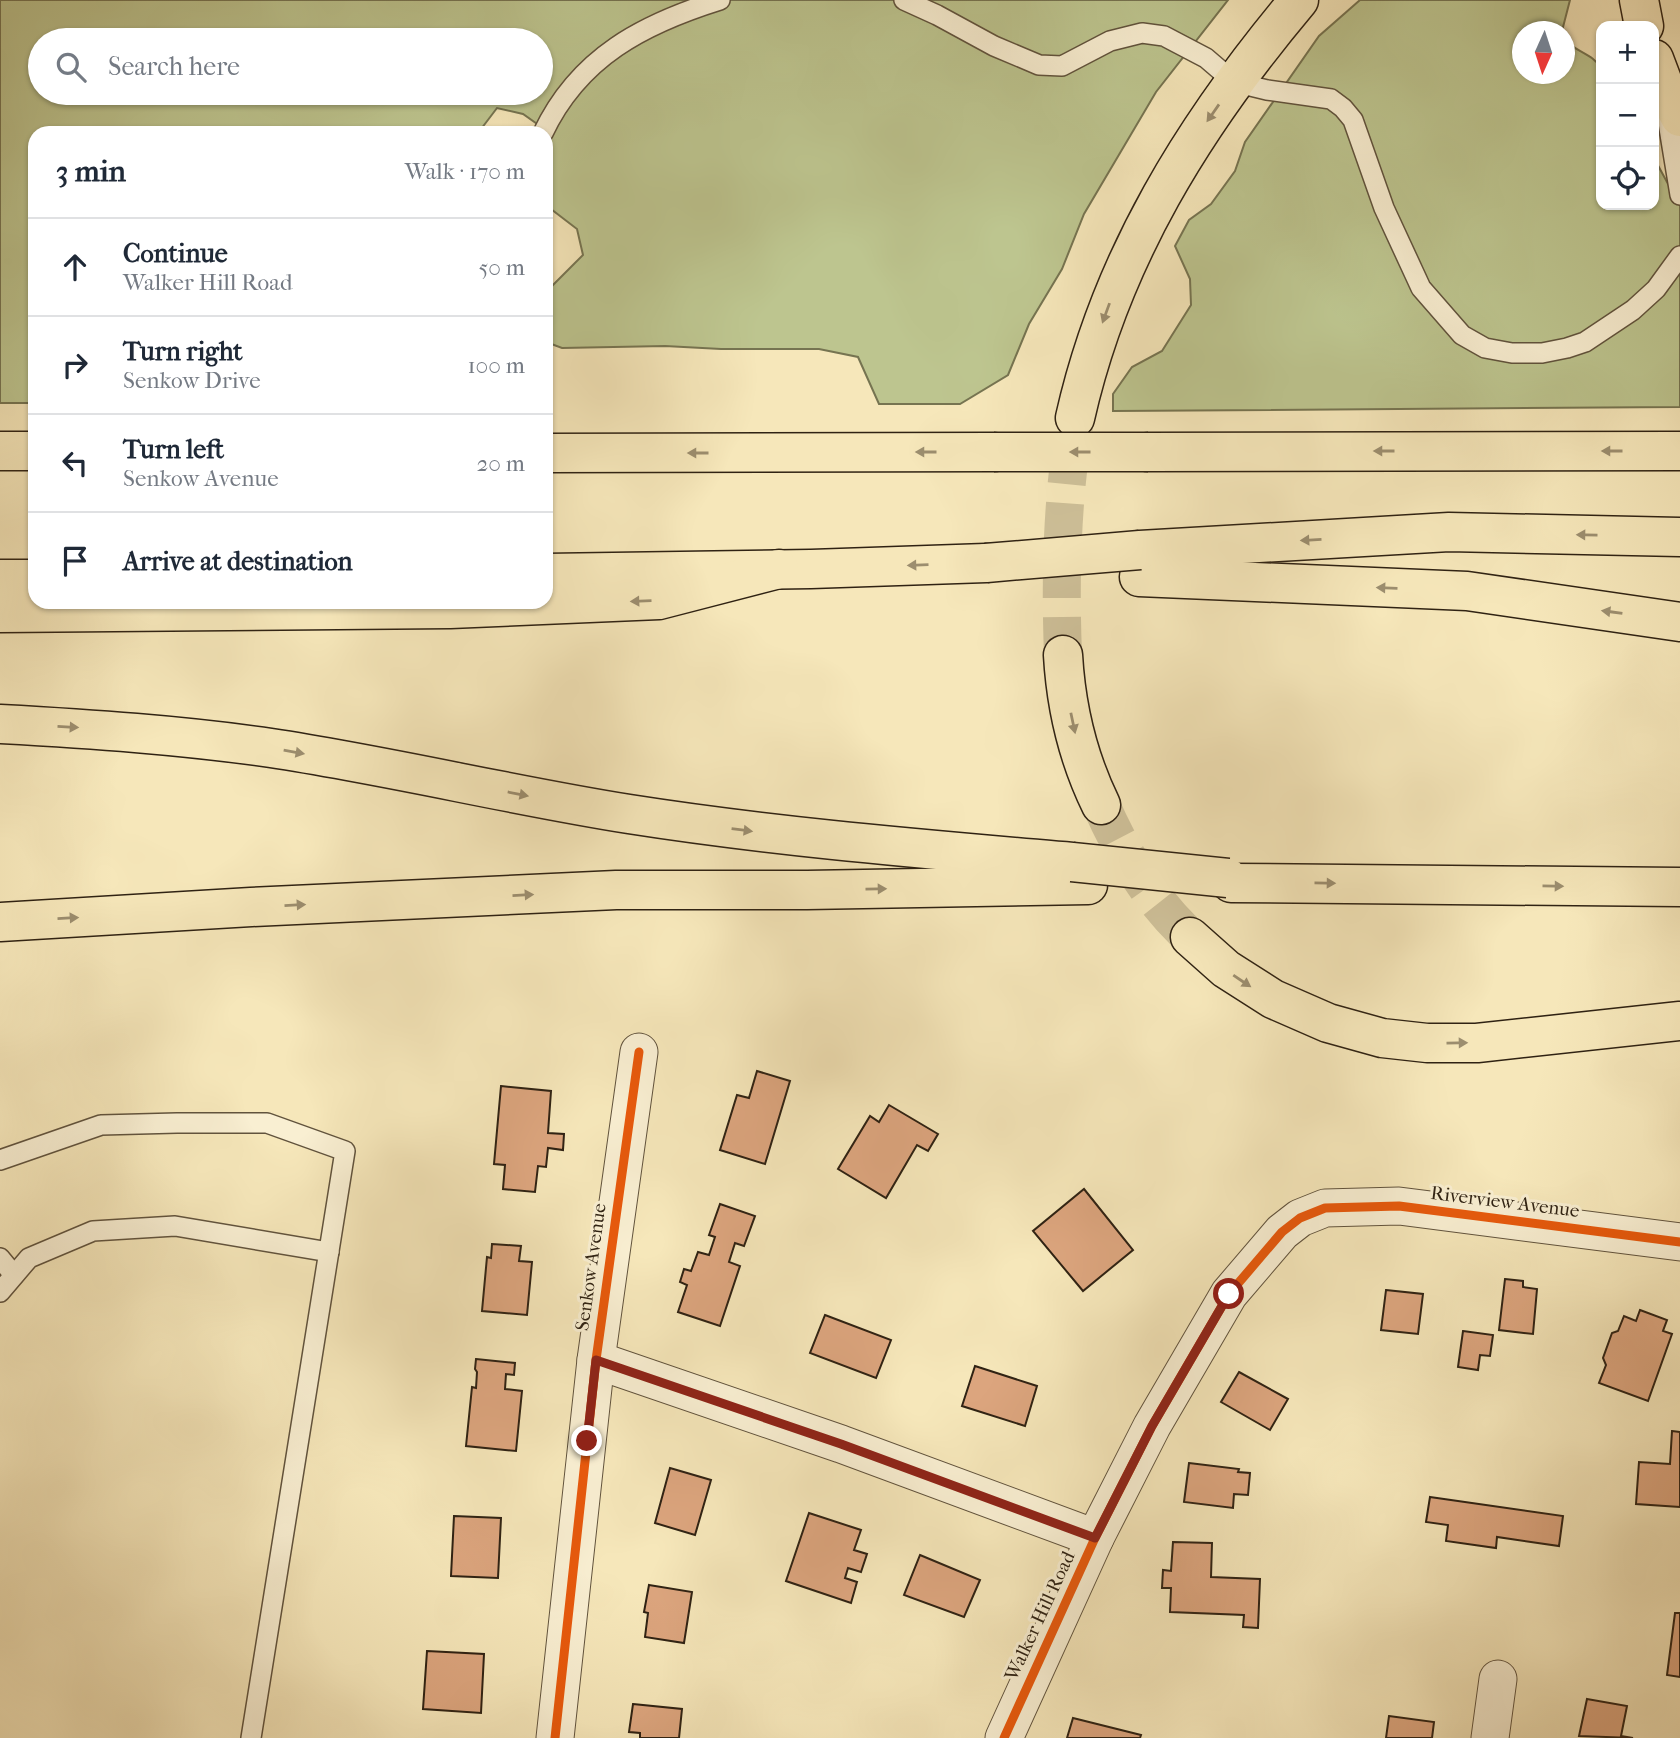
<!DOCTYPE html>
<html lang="en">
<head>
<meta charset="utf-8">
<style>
	body { margin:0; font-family:"IM FELL French Canon",serif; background:#f2f2f3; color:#1f2937 }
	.controls { position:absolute; right:21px; top:21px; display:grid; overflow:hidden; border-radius:14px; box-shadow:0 2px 5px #0004 }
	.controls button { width:63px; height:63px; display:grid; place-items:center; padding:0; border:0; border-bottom:2px solid #e0e1e3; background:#fff; color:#1f2937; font:35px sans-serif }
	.compass { position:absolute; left:1512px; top:21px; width:63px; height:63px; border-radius:50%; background:#fff; box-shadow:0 2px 5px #0004; rotate:183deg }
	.stop { position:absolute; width:21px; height:21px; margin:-16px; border:5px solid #8f2418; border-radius:50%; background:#fff }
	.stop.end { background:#8f2418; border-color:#fff; box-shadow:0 2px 7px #0008 }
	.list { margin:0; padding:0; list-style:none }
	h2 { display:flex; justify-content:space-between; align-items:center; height:91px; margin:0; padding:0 28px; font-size:30px }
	h2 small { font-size:23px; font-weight:400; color:#747a83 }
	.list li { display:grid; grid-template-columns:46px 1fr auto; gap:21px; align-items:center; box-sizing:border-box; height:98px; padding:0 28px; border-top:2px solid #e0e1e3 }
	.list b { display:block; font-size:26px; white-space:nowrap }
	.list p { margin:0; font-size:23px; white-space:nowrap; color:#747a83 }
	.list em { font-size:23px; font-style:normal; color:#747a83 }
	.icon { flex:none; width:38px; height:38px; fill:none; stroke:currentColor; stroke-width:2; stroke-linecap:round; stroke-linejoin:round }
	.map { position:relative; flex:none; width:1680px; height:1738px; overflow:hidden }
	.search { position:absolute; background:#fff; box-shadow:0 2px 5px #0004; left:28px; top:28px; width:525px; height:77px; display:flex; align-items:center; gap:18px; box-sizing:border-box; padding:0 24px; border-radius:38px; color:#747a83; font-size:26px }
	.panel { position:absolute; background:#fff; box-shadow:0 2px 5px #0004; left:28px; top:126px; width:525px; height:483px; border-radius:21px }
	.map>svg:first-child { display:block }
	.green { fill:#bdc58f; stroke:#767451; stroke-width:2; fill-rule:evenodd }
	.building { fill:#dca57e; stroke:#2f2213; stroke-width:2 }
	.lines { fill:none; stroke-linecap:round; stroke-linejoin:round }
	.highway-tunnel { stroke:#cec099; stroke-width:38; stroke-dasharray:38 19; stroke-linecap:butt }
	.lane-casing { stroke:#61533d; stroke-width:22 }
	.street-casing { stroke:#61533d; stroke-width:39 }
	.highway-casing { stroke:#2f2213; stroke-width:41 }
	.lane { stroke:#f9efd2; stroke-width:19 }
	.street { stroke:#f9efd2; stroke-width:37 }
	.highway { stroke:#f6e7ba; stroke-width:38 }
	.highway-bridge-casing { stroke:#2f2213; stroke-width:41; stroke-linecap:butt }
	.highway-bridge { stroke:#f6e7ba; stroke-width:38 }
	.cycleway-casing { stroke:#f9efd2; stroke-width:13 }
	.cycleway { stroke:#e8590c; stroke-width:9 }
	.oneway { fill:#9c8e6f }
	.route { stroke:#8f2418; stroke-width:9 }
	.labels { text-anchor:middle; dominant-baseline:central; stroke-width:6; stroke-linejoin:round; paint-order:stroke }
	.street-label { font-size:19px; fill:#2f2213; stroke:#f9efd2 }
</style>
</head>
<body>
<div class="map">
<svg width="1680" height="1738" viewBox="0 0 1680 1738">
	<rect width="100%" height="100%" fill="#f6e7ba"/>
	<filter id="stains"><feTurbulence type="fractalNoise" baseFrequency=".00286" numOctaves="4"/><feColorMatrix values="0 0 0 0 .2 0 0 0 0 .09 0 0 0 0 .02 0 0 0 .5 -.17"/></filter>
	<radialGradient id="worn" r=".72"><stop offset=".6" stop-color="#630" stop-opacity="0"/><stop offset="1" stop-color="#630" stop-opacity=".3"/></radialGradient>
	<g class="green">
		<path d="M0,0H1228L1156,92L1084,214L1062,269L1029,324L1008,375L960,404H879L858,357L819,349H721L665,346L562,348L546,342V292L583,255L577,229L547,206V131L523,114L497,108L478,133H35V403H0ZM40,40H541V93H40Z"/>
		<path d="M1360,0H1570L1562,31L1522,32V74H1564L1565,40C1576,52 1593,54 1601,68V205H1654V158L1680,206V407L1113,411V394L1132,367L1162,351L1191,305L1190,279L1175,246L1189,220L1211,204L1235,171L1245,142L1319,36Z"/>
	</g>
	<g class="building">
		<path d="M757,1071L790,1081L765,1164L720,1150L737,1095L749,1098Z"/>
		<path d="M501,1086L551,1091L548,1133L564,1134L563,1150L548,1148L546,1167L538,1166L535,1192L503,1189L505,1165L494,1164Z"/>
		<path d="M889,1105L938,1134L928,1151L917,1145L886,1198L838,1169L870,1116L879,1122Z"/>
		<path d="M1084,1189L1133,1250L1083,1291L1033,1231Z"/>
		<path d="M720,1204L755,1216L744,1246L735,1243L729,1262L740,1266L720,1326L678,1312L687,1285L680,1282L684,1269L691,1271L698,1252L709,1255L715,1237L709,1235Z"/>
		<path d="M492,1244L521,1246L519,1261L532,1262L527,1315L482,1311L487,1257L491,1258Z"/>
		<path d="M1505,1279L1523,1281V1287L1537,1289L1533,1334L1499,1330Z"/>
		<path d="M1386,1290L1423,1294L1418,1334L1381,1330Z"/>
		<path d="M1640,1310L1667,1320L1663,1331L1672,1334L1648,1401L1599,1383L1606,1365L1603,1358L1612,1333L1618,1331L1624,1316L1636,1321Z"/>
		<path d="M825,1315L891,1340L876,1378L810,1353Z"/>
		<path d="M1463,1331L1493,1335L1490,1356L1480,1355L1478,1370L1458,1367Z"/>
		<path d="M476,1359L515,1363L514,1375L506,1374L505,1389L522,1391L516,1451L466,1446L472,1387L476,1388L477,1372L475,1369Z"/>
		<path d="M975,1366L1037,1386L1025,1426L962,1406Z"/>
		<path d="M1239,1372L1288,1399L1270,1430L1221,1402Z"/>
		<path d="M1672,1431L1680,1432V1507L1636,1504L1639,1462L1670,1464Z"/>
		<path d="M1189,1463L1239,1469L1238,1472L1250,1473L1248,1495L1234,1494L1233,1508L1184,1502Z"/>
		<path d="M670,1468L711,1480L695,1535L655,1523Z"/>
		<path d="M1430,1497L1563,1516L1559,1546L1497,1537L1496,1548L1446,1541L1448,1525L1426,1522Z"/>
		<path d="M809,1513L861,1530L854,1550L867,1554L861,1572L848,1568L845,1578L857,1582L851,1603L786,1581Z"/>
		<path d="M454,1516L501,1518L498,1578L451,1576Z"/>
		<path d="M1173,1542L1212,1543L1211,1577L1260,1579L1258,1628L1243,1627L1244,1615L1170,1612L1171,1588H1162L1163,1570L1171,1571Z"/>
		<path d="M920,1555L980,1580L964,1617L904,1595Z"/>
		<path d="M649,1585L692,1592L684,1643L645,1637L648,1613L644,1612Z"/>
		<path d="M1675,1613H1680V1677L1667,1675Z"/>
		<path d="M427,1651L484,1654L481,1713L423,1709Z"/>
		<path d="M1587,1699L1627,1706L1621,1736L1633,1738L1579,1736Z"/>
		<path d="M633,1704L682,1709L679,1738H640V1733L629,1732Z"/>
		<path d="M1389,1716L1434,1722L1432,1738H1386Z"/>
		<path d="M1073,1718L1141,1735L1140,1738H1067Z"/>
	</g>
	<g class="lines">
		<g class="highway-tunnel">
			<path d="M1063,655C1060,576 1062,498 1075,420"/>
			<path d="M1101,805C1122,853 1151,901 1190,937"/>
		</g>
		<g class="lane-casing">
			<g id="lane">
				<path d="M904,0L937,15L994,46L1039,65L1062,66L1110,41L1142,33L1164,36L1206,58L1234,82L1267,90L1331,99L1343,108L1353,120L1384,208L1421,288L1462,335L1485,348L1512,353H1542L1567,348L1585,342L1633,310L1656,289L1680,256"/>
				<path d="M1666,110L1680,195"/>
				<path d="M543,133C579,57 643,24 720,0"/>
				<path d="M0,1160L101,1125L177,1123H267L345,1151L251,1738"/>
				<path d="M0,1258L14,1275"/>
				<path d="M0,1292L29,1258L93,1231L175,1226L329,1252"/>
			</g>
		</g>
		<g class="street-casing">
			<g id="street">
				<path d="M596,1360L841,1444L1095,1538"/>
				<path d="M555,1738L596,1360L639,1052"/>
				<path d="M1004,1738L1095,1538L1152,1426L1229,1294L1282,1232L1300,1218L1325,1208L1399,1206L1680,1242"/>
				<path d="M1490,1738L1498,1679"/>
			</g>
		</g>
		<g class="highway-casing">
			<g id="highway">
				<path d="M1639,0L1644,26"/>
				<path d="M1654,59L1665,88L1680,117"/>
				<path d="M1075,418C1111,258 1194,125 1299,0"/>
				<path d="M0,451H35"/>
				<path d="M1148,452L1680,451"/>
				<path d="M546,453L994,452"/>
				<path d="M1140,550L1449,532L1680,537"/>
				<path d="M546,573L811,569L986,563"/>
				<path d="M1139,577L1467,591L1680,622"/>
				<path d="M0,579H35"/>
				<path d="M0,613L450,609L659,600L779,569"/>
				<path d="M1063,655C1066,707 1078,758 1101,805"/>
				<path d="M0,724C91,729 181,735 271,748C391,766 509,795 629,814C776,837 924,849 1072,862"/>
				<path d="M1231,883L1680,887"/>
				<path d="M0,922L251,907L616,890H807L1088,885"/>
				<path d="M1190,937L1226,969L1273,999L1328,1023L1382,1038L1427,1043H1477L1680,1021"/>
			</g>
		</g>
		<use href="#lane" class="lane"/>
		<use href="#street" class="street"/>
		<use href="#highway" class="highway"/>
		<g class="highway-bridge-casing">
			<g id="highway-bridge">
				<path d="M994,452H1148"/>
				<path d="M986,563L1140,550"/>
				<path d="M1072,862L1228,878"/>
			</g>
		</g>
		<use href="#highway-bridge" class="highway-bridge"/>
		<g class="cycleway-casing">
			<g id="cycleway">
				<path d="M555,1738L596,1360L639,1052"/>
				<path d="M1004,1738L1095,1538L1152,1426L1229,1294L1282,1232L1300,1218L1325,1208L1399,1206L1680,1242"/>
			</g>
		</g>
		<use href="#cycleway" class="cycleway"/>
	</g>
	<defs><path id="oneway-solid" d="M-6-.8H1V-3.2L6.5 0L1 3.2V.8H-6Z" transform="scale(1.75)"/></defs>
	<g class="oneway">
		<use href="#oneway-solid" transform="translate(1213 113) rotate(125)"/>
		<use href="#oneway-solid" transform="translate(1106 313) rotate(110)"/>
		<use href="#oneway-solid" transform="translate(1384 451) rotate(180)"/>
		<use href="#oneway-solid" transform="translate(1612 451) rotate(180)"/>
		<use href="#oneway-solid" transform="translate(926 452) rotate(180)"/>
		<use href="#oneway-solid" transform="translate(1080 452) rotate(-180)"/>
		<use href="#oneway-solid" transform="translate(698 453) rotate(180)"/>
		<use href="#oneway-solid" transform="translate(1587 535) rotate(-179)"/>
		<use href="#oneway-solid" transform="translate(1311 540) rotate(177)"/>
		<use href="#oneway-solid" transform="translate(918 565) rotate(178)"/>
		<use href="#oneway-solid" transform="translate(1387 588) rotate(-178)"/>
		<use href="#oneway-solid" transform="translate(641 601) rotate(178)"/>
		<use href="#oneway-solid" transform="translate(1612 612) rotate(-172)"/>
		<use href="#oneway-solid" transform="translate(1073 723) rotate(78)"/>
		<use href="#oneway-solid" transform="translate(68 727) rotate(3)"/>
		<use href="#oneway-solid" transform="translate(294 752) rotate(10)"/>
		<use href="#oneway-solid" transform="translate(518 794) rotate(11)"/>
		<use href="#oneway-solid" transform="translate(742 830) rotate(7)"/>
		<use href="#oneway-solid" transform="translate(1325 883) rotate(1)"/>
		<use href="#oneway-solid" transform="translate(1553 886) rotate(1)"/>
		<use href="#oneway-solid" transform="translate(876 889) rotate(-1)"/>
		<use href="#oneway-solid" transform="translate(523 895) rotate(-3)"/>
		<use href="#oneway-solid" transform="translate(295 905) rotate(-3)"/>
		<use href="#oneway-solid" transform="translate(68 918) rotate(-3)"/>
		<use href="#oneway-solid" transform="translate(1242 981) rotate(34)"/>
		<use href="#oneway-solid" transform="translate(1457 1043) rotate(-1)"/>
	</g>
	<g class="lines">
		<path class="route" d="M587,1441L596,1360L841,1444L1095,1538L1152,1426L1229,1294"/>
	</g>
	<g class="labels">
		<g class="street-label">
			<text transform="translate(1505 1202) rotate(7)">Riverview Avenue</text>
			<text transform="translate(591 1267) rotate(-82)">Senkow Avenue</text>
			<text transform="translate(1040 1616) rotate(-65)">Walker Hill Road</text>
		</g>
	</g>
	<rect width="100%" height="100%" filter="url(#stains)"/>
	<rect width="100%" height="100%" fill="url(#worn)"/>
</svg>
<div class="controls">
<button>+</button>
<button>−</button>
<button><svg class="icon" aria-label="locate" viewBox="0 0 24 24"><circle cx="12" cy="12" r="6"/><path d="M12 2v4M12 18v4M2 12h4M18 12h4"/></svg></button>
</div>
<svg class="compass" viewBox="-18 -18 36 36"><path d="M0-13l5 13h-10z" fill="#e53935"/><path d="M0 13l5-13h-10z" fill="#747a83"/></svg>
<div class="stop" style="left:1229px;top:1294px"></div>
<div class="stop end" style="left:587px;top:1441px"></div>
<div class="search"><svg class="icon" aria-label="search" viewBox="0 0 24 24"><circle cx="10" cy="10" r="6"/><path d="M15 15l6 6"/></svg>Search here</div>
<section class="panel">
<h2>3 min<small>Walk · 170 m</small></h2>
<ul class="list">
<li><svg class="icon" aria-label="ahead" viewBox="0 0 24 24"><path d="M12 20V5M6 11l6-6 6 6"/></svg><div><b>Continue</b><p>Walker Hill Road</p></div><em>50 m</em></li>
<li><svg class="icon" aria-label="right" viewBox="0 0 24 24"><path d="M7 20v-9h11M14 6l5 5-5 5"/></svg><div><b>Turn right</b><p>Senkow Drive</p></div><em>100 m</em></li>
<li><svg class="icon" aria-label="left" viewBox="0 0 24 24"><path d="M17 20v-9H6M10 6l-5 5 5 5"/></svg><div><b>Turn left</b><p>Senkow Avenue</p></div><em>20 m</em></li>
<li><svg class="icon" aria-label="arrive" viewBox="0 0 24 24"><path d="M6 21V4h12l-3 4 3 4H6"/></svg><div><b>Arrive at destination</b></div></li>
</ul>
</section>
</div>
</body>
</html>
